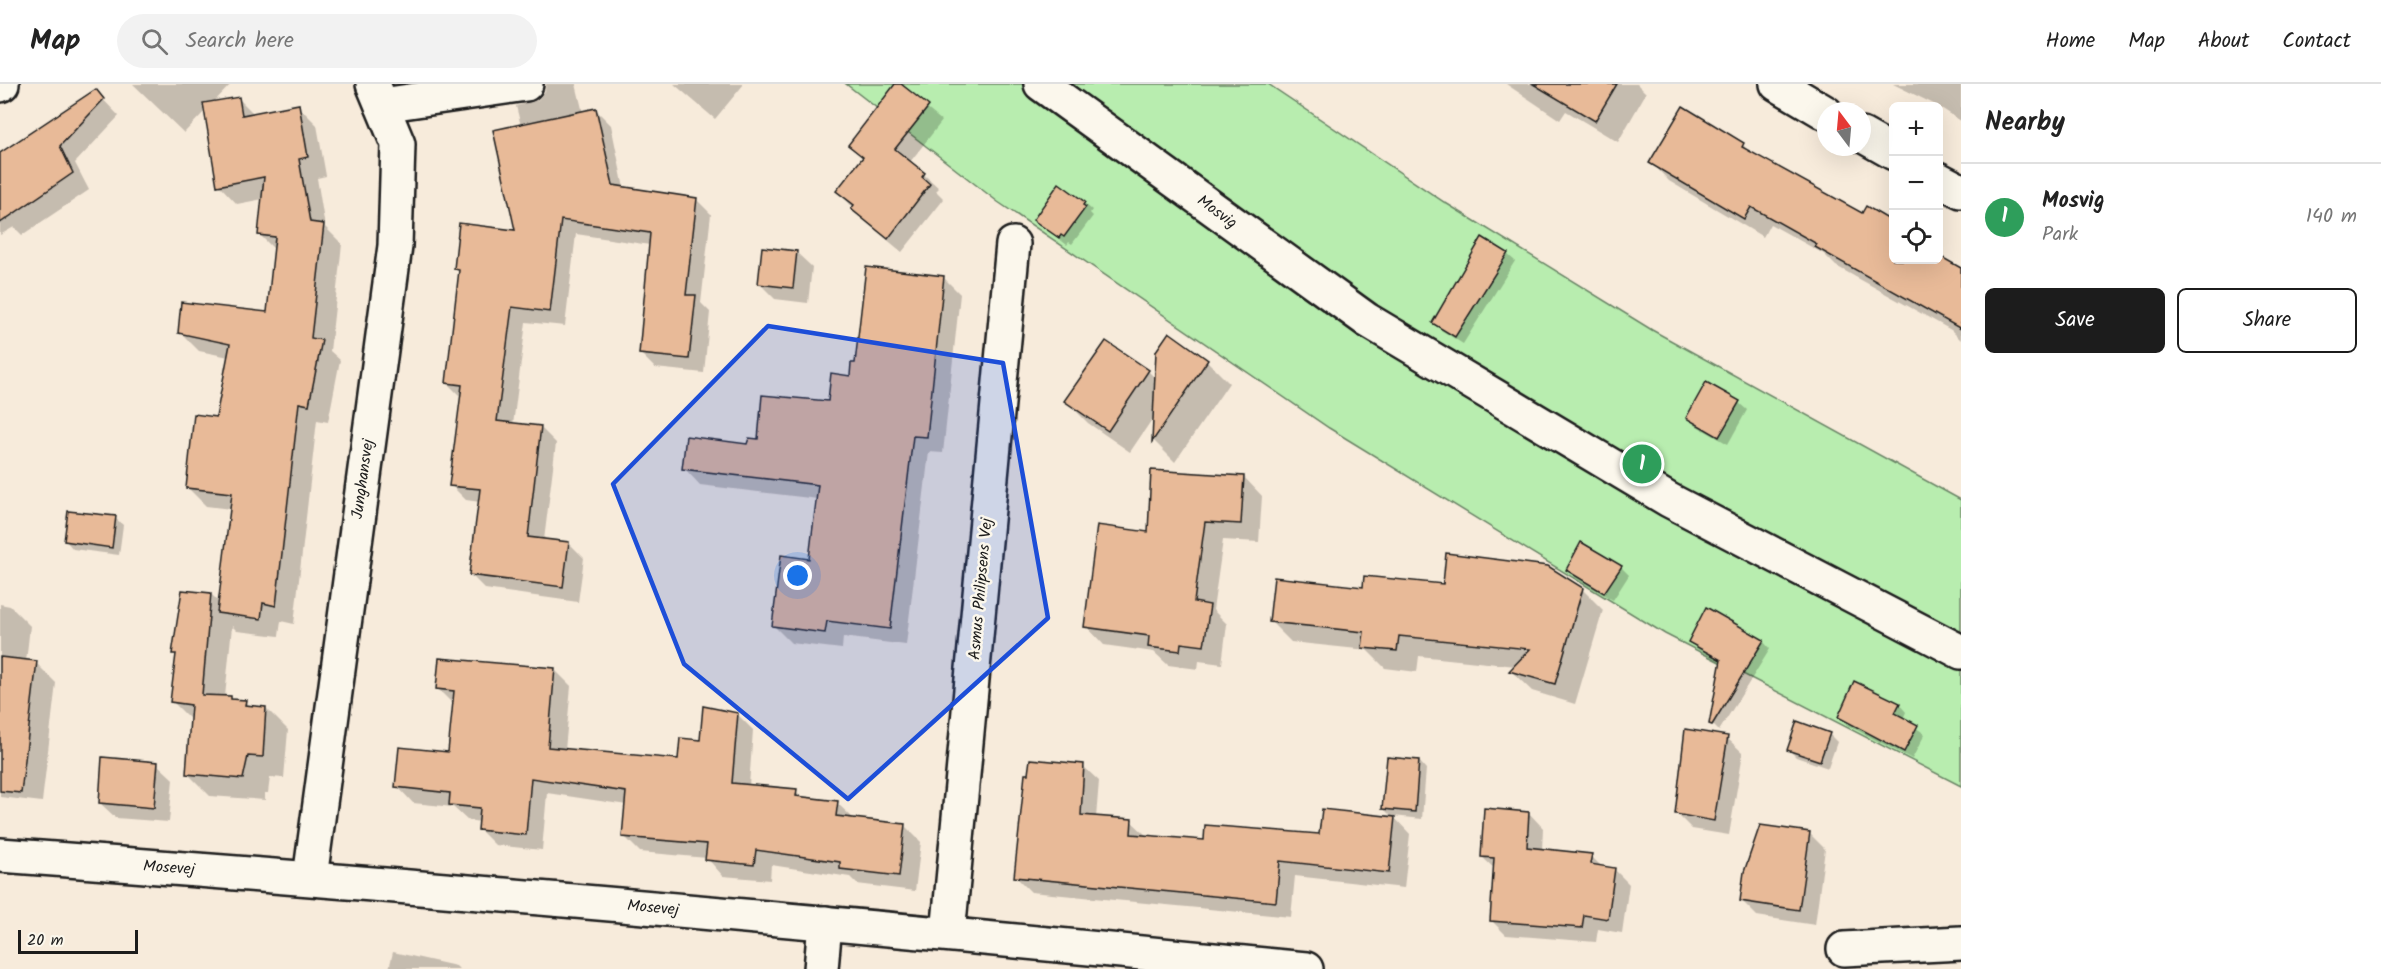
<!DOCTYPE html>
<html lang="en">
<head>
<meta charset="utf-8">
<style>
	body { margin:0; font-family:Kalam,sans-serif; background:#f2f2f2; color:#222 }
	.controls { position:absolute; right:18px; top:18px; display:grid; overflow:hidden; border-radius:9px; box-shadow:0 6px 24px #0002 }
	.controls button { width:54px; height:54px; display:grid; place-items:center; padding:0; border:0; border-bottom:2px solid #e0e0e0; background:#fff; color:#222; font:30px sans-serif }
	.compass { position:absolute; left:1817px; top:18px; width:54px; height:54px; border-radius:50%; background:#fff; box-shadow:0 6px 24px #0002; rotate:344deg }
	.scale { position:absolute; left:18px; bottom:15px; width:120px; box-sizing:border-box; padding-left:6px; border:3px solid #1c1c1c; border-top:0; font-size:16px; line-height:21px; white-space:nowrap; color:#1c1c1c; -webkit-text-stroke:4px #fbf7ec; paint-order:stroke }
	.you { position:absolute; left:798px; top:492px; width:21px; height:21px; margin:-15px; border:4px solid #fff; border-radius:50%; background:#1a73e8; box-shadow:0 0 0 9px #1a73e833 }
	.badge { display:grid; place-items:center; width:39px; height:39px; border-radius:50%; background:#1c1c1c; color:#fff; font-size:20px; font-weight:700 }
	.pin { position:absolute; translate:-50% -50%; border:3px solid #fff; box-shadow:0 2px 6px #0006 }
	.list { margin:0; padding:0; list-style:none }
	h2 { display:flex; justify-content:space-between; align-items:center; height:78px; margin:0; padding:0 24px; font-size:26px }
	h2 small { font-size:20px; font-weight:400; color:#767676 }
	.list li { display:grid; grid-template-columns:39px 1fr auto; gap:18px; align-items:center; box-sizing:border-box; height:108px; padding:0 24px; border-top:2px solid #e0e0e0 }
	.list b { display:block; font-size:22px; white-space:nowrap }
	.list p { margin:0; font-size:20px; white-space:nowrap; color:#767676 }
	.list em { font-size:20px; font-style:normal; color:#767676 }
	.actions { display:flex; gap:12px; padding:18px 24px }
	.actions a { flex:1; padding:14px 0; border:2px solid #1c1c1c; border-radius:9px; text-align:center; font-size:21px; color:#1c1c1c }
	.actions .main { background:#1c1c1c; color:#fff }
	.icon { flex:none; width:33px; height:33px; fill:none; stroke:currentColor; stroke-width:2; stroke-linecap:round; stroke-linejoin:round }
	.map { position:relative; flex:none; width:1961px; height:885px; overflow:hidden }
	header { display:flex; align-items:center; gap:36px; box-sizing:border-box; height:84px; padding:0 30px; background:#fff; border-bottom:2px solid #e0e0e0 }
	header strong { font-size:28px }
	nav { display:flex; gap:33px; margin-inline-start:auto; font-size:21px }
	.search { width:420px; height:54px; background:#f2f2f2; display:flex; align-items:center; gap:15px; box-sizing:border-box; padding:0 21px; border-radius:33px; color:#767676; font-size:22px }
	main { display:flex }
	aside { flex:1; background:#fff }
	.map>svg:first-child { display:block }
	.green { fill:#b8edaf; stroke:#6a8466; stroke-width:1.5 }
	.shadow { fill:#0003 }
	.building { fill:#e8ba98; stroke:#1c1c1c; stroke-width:1.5 }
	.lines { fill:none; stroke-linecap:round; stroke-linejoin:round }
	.minor-casing { stroke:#1c1c1c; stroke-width:38 }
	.minor { stroke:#fbf7ec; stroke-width:33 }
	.marked { fill:#1d4ed8; fill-opacity:0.2; stroke:#1d4ed8; stroke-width:4.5; stroke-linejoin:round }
	.labels { text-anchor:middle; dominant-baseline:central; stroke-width:5; stroke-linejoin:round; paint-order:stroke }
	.street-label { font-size:16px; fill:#1c1c1c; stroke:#fbf7ec }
</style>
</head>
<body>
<header>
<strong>Map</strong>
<div class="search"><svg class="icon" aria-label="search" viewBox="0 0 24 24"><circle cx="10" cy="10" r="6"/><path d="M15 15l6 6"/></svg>Search here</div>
<nav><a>Home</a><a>Map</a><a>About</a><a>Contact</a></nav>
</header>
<main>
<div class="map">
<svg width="1961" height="885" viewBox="0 0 1961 885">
	<rect width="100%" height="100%" fill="#f7ebdb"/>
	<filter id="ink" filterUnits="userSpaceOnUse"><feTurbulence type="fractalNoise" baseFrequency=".0167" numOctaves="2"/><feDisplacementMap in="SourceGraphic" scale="12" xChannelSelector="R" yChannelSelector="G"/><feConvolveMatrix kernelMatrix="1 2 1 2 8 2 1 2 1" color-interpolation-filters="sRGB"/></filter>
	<g filter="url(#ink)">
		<path class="green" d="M846,0H1268L1444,118L1652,246L1961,416V702L1665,550L1329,344L998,118Z"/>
		<g class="shadow">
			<path d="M133,0H231L213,19L238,14L254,30L298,22L317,41L326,92L317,94L325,143L342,160L330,267L340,276L328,338L317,336L294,540L281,537L279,552L237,547L232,542L225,613L245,617L251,623L266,624L288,646L284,694L270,693L268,709H265V716L210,712L188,690L192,637L172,617L177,572L174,569L211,510L220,519L231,425L206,422L187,403L217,334L229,273L199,267L180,248L268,230L275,166L260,151L263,115L237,120L219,101L206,26L184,49Z"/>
			<path d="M546,0H576L583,29L596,26L611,41L624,104L696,115L711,130L701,219L710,228L704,289L655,284L640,269L650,161L576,150L565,242L526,238L513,341L541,344L556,359L544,456L569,459L584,474L578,518L485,505L470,490L480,418L466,416L451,401L462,314L447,299L460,189L456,184L517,148L521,42L516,22L538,16L545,7Z"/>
			<path d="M674,0H744L715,35Z"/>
			<path d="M897,0L942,37L910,78L939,104L936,107L944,115L902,168L867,139L838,107L864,74L850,61Z"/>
			<path d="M1506,0H1637L1646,9L1618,58L1566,27L1560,36Z"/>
			<path d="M1893,0H1961V37L1938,22Z"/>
			<path d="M95,7L119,32L75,79L89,106L22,151L14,143L0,151V70Z"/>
			<path d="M1743,61L1753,71L1863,131L1866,124L1894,139V176H1938L1961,189V256L1951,246L1836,182L1824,170L1770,140L1763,153L1669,97L1651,78Z"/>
			<path d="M1084,119L1092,126L1090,129L1093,132L1072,160L1069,158L1067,161L1035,136Z"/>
			<path d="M796,168L812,183L808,219L775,215L760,200Z"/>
			<path d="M1507,170L1515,177L1463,260L1441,246L1434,239Z"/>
			<path d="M943,193L960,210L943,369L929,368L906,561L843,553L842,565L791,559L774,542L810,476L818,415L700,401L684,384L759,357L829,319L851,293L856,281Z"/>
			<path d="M1207,277L1229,299L1175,378L1154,357L1155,331L1130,368L1088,339L1066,317L1148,287L1157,296Z"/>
			<path d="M1739,319L1747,326L1728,360L1695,341L1688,333Z"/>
			<path d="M1244,393L1262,412L1259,458L1223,456L1213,526L1227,540L1222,580L1199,577L1198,585L1168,581L1154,568L1104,561L1086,542L1149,450Z"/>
			<path d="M115,434L123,441L119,471L73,465L66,457Z"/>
			<path d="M1621,483L1629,491L1613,516L1575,494L1568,486Z"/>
			<path d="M1444,502L1582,505L1603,526L1575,620L1532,607L1511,587L1516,582L1419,572L1417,588L1385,584L1367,566L1291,558L1270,537L1365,504Z"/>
			<path d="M0,520L10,522L30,542L26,578L36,579L56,599L42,718L0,713Z"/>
			<path d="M1763,557L1770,565L1719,647L1711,639L1722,579L1697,565L1690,558Z"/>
			<path d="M555,586L571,602L565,666L680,677L737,630L753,646L749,702L796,707L804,715L837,719L854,735L905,742L921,758L915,807L857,800L850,793L771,781L770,796L723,792L707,774L640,768L624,752L627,721L547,709L542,766L495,761L479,745L480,738L467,736L453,723L413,719L397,702L449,669L454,621L438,605Z"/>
			<path d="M1899,620L1906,628L1903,635L1925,650L1912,675L1847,641L1840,633Z"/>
			<path d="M1829,650L1837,658L1828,684L1796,673L1789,666Z"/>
			<path d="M1727,654L1743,669L1729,751L1692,745L1676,729Z"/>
			<path d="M1419,677L1426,685L1422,735L1393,732L1410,750L1404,804L1295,792L1291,833L1031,808L1016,793L1083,682L1099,697L1096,734L1131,737L1148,753L1205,758L1320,752L1393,734L1384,725Z"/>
			<path d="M157,680L173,695L169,738L116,734L100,719Z"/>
			<path d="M1529,729L1543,744L1542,766L1591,772L1602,783L1614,785L1629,800L1622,849L1598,845L1596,858L1506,851L1491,836L1495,785L1482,773Z"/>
			<path d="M1761,743L1810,750L1825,765L1815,841L1757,832L1742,817Z"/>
			<path d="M393,868L456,882L459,885H389Z"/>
		</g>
		<g class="building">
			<path d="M895,0H901L929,22L895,65L925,89L922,93L930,100L888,155L851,125L854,121L836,107L863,73L848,61Z"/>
			<path d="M1533,0H1617L1595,37Z"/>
			<path d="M96,5L104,15L60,62L73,89L0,139V69Z"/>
			<path d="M239,13L242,31L299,20L308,73L299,75L310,138L324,140L311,254L322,256L309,321L299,319L276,522L263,519L261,535L217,529L232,409L186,404L194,330L216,333L230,260L178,249L181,218L267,228L275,153L258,151L264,93L217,102L203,19Z"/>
			<path d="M1683,22L1744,59L1742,63L1862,129L1866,122L1893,138V176H1938V171L1961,184V245L1815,163L1817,160L1751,123L1744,135L1649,79Z"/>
			<path d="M596,24L613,101L697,114L686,211H696L689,275L639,270L650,149L561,136L550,228L512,223L497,337L541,342L528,453L569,458L563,503L469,491L480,405L449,402L462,301L446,299L459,186L454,185L459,139L515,146L493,46Z"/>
			<path d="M1059,99L1085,118L1083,121L1086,123L1064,153L1061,151L1059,154L1033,136Z"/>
			<path d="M1482,153L1508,169L1455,253L1432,239Z"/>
			<path d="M762,163L797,167L793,204L758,200Z"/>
			<path d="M866,183L944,192L927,353L913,352L890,545L827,537L825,549L772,542L781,471L809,475L818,401L682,385L686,352L747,360L749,354L758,355L762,311L828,317L831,289L850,292L851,279H855Z"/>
			<path d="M1169,248L1208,276L1152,358L1156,267Z"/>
			<path d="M1106,257L1149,286L1108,347L1064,317Z"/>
			<path d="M1706,298L1740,317L1719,353L1686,334Z"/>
			<path d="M1151,386L1244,392L1241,440L1205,438L1194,518L1210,521L1204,562L1181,559L1180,567L1148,563L1149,552L1084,543L1097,441L1148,448Z"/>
			<path d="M68,427L116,432L112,464L64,457Z"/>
			<path d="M1581,458L1622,482L1604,509L1566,486Z"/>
			<path d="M1446,469L1548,482L1583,504L1555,600L1509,587L1530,565L1399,552L1397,567L1362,564L1364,548L1269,538L1274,493L1363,503L1364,492L1443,500Z"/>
			<path d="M182,506L211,509L202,611L231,612V615L246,616L245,621L266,623L263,673L248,672L243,695L186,690L191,621L170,618L176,570H172Z"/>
			<path d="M1706,523L1764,556L1712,641L1709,640L1721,576L1688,558Z"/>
			<path d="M0,573L37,577L21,709L0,707Z"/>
			<path d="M439,574L555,584L548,663L678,675L680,654L700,656L703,622L738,629L732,699L797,705L796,712L838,717L836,732L905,740L899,792L840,785V778L756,766L754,781L705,776L707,760L622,753L626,708L531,694L526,751L478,746L480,724L449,721L450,709L395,703L399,663L448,668L454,607L436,605Z"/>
			<path d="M1854,597L1900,619L1895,629L1918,641L1904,668L1838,633Z"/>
			<path d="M1797,637L1830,649L1820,677L1787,666Z"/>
			<path d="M1685,645L1728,652L1714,737L1675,730Z"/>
			<path d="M102,673L158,678L154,724L99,719Z"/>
			<path d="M1387,673L1419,676L1415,728L1382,725Z"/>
			<path d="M1030,675L1084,680L1081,731L1132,735L1131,750L1204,756L1205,741L1319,750L1322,725L1395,733L1389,789L1280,777L1276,818L1014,793L1025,690H1028Z"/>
			<path d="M1484,724L1529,728L1527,763L1592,770L1590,780L1615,784L1608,835L1584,831L1582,844L1490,837L1494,774L1481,773Z"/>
			<path d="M1760,741L1810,748L1799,826L1740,817L1744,788Z"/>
		</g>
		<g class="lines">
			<g class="minor-casing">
				<g id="minor">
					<path d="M1041,0L1367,236L1669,416L1961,568"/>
					<path d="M1777,0L1826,29"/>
					<path d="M0,1L2,0"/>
					<path d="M382,21L526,0"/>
					<path d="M1862,51L1894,69"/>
					<path d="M1938,95L1961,107"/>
					<path d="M0,771C436,803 871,842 1306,885"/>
					<path d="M310,794L395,162L398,60L373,0"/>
					<path d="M948,850L1013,160"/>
					<path d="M1844,865L1961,859"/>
					<path d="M821,885L825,839"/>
				</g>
			</g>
			<use href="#minor" class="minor"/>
		</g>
	</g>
	<path class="marked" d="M768,242L1003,279L1048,534L848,715L684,580L613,400Z"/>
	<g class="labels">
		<g class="street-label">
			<text transform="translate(1217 128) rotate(36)">Mosvig</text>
			<text transform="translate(363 395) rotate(-82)">Junghansvej</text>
			<text transform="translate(981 505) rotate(-85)">Asmus Philipsens Vej</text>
			<text transform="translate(169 784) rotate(4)">Mosevej</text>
			<text transform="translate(653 824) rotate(5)">Mosevej</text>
		</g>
	</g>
</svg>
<div class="controls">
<button>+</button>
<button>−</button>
<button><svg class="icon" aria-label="locate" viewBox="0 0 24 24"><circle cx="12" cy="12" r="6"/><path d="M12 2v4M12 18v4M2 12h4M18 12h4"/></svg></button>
</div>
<svg class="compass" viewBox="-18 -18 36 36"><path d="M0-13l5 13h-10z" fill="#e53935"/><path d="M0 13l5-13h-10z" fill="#767676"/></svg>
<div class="scale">20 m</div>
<div class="you"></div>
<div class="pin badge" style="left:1642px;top:380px;background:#2e9e5b">1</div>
</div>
<aside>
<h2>Nearby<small></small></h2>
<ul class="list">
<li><span class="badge" style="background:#2e9e5b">1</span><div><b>Mosvig</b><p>Park</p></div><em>140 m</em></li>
</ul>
<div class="actions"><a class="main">Save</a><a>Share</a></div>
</aside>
</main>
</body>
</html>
